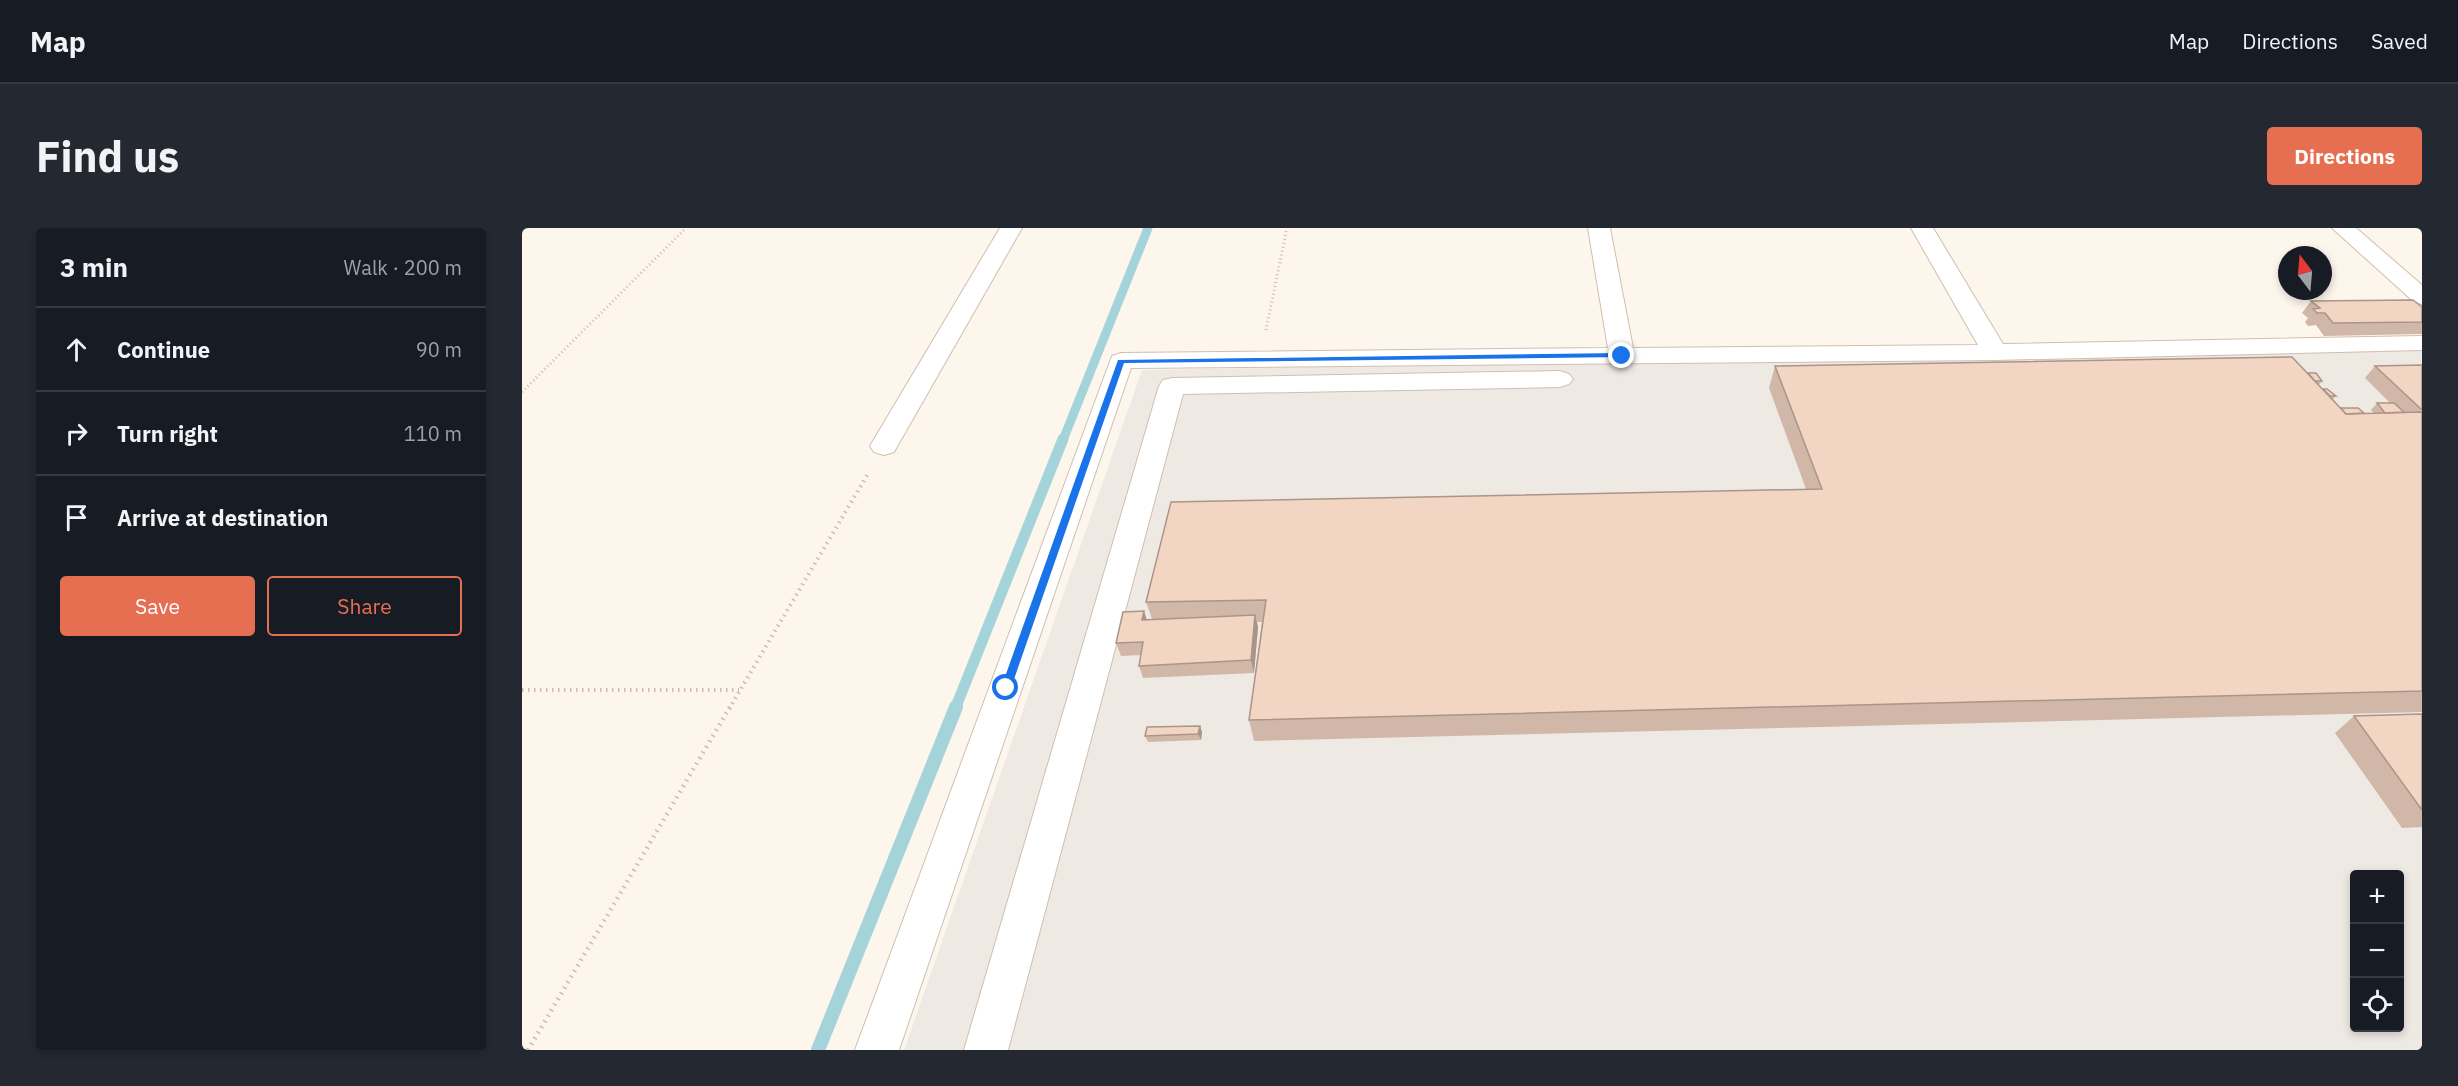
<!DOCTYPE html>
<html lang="en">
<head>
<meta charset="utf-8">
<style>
	body { margin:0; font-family:"IBM Plex Sans",sans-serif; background:#242831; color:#f1f3f6 }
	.controls { position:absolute; right:18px; bottom:18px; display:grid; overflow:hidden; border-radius:6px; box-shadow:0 3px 9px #0003 }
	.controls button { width:54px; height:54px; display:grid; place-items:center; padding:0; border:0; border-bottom:2px solid #363941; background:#171b24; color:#f1f3f6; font:30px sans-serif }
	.compass { position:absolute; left:1756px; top:18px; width:54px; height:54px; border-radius:50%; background:#171b24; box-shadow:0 3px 9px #0003; rotate:344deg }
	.stop { position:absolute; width:18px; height:18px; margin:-14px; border:4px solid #1a73e8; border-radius:50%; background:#fff }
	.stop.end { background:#1a73e8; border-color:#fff; box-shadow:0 2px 6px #0008 }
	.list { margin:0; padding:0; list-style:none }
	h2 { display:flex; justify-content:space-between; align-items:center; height:78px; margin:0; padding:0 24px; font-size:26px }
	h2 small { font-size:20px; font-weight:400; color:#9ea1a6 }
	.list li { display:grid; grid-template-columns:39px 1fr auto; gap:18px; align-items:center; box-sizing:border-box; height:84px; padding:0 24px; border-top:2px solid #363941 }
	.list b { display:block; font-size:22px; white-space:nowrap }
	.list em { font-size:20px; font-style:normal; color:#9ea1a6 }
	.actions { display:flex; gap:12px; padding:18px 24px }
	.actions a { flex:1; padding:14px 0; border:2px solid #e76f51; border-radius:6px; text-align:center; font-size:21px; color:#e76f51 }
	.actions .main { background:#e76f51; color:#fff }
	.icon { flex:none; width:33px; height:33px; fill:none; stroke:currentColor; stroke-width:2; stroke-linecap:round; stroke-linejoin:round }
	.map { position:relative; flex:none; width:1900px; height:822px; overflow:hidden; border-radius:6px }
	header { display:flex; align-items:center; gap:36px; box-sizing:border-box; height:84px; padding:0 30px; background:#171b24; border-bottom:2px solid #363941 }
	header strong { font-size:28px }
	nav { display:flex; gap:33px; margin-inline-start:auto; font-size:21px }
	.intro { display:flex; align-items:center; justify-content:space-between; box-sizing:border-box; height:144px; padding:0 36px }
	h1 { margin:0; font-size:42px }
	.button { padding:15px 27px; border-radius:6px; background:#e76f51; color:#fff; font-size:21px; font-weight:700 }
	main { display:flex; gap:36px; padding:0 36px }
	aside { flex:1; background:#171b24; border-radius:6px; box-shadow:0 3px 9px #0003 }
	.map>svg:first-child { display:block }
	.industrial { fill:#efe9e4; fill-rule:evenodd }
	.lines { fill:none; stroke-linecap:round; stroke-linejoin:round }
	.stream-far2 { stroke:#a5d3da; stroke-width:9 }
	.stream-far1 { stroke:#a5d3da; stroke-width:11 }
	.stream { stroke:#a5d3da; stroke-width:14 }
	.minor-casing { stroke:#d1beb0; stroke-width:2 }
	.path-far2 { stroke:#d9b8a5; stroke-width:3; stroke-dasharray:1 3; stroke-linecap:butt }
	.path-far1 { stroke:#d9b8a5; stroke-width:4; stroke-dasharray:1.5 4.5; stroke-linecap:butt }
	.path { stroke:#d9b8a5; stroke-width:4.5; stroke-dasharray:1.5 5; stroke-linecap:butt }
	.minor { fill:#fff; fill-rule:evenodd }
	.wall { fill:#d1b7a8 }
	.shaded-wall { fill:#aa9588 }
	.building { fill:#f3d5c3; stroke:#aa9588; stroke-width:1.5 }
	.route { fill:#1a73e8 }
</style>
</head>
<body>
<header>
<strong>Map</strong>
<nav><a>Map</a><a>Directions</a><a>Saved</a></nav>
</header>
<div class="intro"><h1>Find us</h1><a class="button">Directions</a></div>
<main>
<aside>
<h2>3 min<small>Walk · 200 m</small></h2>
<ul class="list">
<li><svg class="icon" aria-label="ahead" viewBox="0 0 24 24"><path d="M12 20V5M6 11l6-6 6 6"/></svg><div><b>Continue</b></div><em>90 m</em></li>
<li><svg class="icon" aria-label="right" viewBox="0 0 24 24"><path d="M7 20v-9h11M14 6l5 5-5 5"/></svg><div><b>Turn right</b></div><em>110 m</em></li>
<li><svg class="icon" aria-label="arrive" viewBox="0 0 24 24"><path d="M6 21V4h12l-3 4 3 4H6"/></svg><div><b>Arrive at destination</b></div></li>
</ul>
<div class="actions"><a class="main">Save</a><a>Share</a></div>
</aside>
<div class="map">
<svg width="1900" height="822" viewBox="0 0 1900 822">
	<rect width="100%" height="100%" fill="#fdf6ec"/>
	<path class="industrial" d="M1900,121V822H382L620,142ZM1832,646H1878V800H1832Z"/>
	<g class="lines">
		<path class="stream-far2" d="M541,212L626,0"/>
		<path class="stream-far1" d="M433,481L541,211"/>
		<path class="stream" d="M296,822L434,479"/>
		<g class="minor-casing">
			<g id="minor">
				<path d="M478,0H500L372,224L362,227L352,224L348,218Z"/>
				<path d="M1066,0H1088L1111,120L1456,117L1389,0H1411L1481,116L1900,108V122L1473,132L609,140L377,822H333L590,128L599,125L1086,120Z"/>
				<path d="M1810,0H1834L1900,57V76L1892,74Z"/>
				<path d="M1038,143L1047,146L1051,151L1047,156L1038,159L661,166L486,822H442L637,158L641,152L650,150Z"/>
			</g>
		</g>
		<g class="path-far2">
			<path d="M744,102L765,0"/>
			<path d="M0,164L164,0"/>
		</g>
		<g class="path-far1">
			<path d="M0,462H217"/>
			<path d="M207,481L347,244"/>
		</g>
		<path class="path" d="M6,822L208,479"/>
		<use href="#minor" class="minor"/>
	</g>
	<g class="wall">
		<path d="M1789,73L1900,79V106L1802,108L1794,97L1786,98L1783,94L1786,90L1780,85Z"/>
		<path d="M1900,137V484L732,513L727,492L740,394H735L736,399L732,445L621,450L617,438L619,427L599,428L594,415L625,391H630L624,374L1284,261L1247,160L1253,138L1800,153L1797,157L1801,161L1814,168L1811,171L1819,180L1842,185H1852L1849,182L1855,175H1868L1843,150L1853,138Z"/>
		<path d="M1900,486V599L1880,600L1813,505L1832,488Z"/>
		<path d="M678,498L680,504L679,512L626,514L623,508Z"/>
	</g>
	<g class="shaded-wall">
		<path d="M622,383L626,395L620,392Z"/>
		<path d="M733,387L736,399L732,445L729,432Z"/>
		<path d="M678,498L680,504L679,512L676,506Z"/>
	</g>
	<g class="building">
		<path d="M1891,72L1900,79V94L1811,95L1803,85H1795L1791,81L1798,80L1789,73Z"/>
		<path d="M1770,129L1824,186L1900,184V463L727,492L744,372L624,374L649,274L1300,261L1253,138Z"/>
		<path d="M1900,137V181H1899L1853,138Z"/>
		<path d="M1786,145H1794L1800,153H1793Z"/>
		<path d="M1801,161H1805L1814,168H1808Z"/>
		<path d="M1855,175H1872L1882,184L1863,185Z"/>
		<path d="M1819,180H1836L1842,185L1824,186Z"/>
		<path d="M622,383L620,392L733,387L729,432L617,438L621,414L594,415L601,384Z"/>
		<path d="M1900,486V582L1832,488Z"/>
		<path d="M678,498L676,506L623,508L625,499Z"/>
	</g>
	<path class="route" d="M1100,125L1103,129L602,135L489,460L488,462H480L479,460L596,132Z"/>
</svg>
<div class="controls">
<button>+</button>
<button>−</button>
<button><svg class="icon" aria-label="locate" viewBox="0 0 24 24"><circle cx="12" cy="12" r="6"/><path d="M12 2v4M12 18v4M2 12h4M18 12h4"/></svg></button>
</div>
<svg class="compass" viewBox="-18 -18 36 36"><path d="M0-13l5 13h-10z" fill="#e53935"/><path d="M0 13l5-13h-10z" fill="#9ea1a6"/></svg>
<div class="stop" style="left:484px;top:460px"></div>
<div class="stop end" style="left:1100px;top:128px"></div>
</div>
</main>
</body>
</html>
